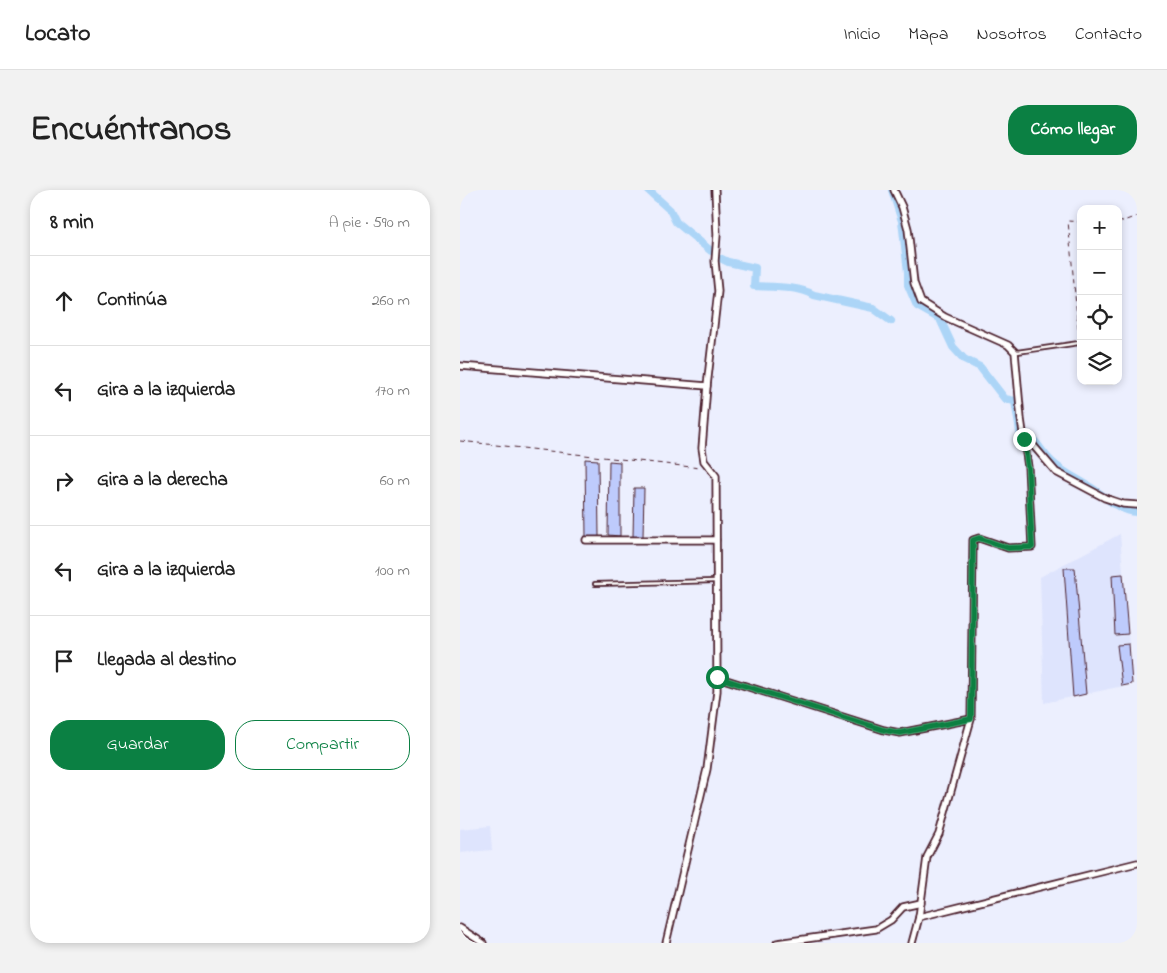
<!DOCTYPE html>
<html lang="es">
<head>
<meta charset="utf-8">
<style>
	body { margin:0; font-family:"Indie Flower",sans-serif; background:#f2f2f2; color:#222 }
	.controls { position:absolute; right:15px; top:15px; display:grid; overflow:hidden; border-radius:10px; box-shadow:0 2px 8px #0003 }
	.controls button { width:45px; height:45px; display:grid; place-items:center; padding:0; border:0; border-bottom:1px solid #e0e0e0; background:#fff; color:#222; font:25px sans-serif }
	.stop { position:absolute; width:15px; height:15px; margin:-11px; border:4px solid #0b8043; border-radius:50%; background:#fff }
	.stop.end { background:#0b8043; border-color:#fff; box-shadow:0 1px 5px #0008 }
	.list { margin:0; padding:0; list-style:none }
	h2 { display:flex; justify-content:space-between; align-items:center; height:65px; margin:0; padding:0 20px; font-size:21px }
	h2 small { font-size:16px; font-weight:400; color:#767676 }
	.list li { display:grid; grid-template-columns:32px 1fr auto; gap:15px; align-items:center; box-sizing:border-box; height:90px; padding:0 20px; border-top:1px solid #e0e0e0 }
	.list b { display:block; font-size:19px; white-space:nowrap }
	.list em { font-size:16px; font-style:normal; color:#767676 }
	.actions { display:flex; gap:10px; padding:15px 20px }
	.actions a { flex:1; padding:11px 0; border:1px solid #0b8043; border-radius:20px; text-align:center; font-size:18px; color:#0b8043 }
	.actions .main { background:#0b8043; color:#fff }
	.icon { flex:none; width:28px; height:28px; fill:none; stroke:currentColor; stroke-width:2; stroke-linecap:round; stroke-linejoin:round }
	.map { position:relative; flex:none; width:677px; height:753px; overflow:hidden; border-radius:20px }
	header { display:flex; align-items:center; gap:30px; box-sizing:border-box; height:70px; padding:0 25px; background:#fff; border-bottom:1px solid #e0e0e0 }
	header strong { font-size:24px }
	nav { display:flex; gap:28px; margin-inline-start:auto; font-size:18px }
	.intro { display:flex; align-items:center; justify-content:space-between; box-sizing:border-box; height:120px; padding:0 30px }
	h1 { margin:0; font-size:35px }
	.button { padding:12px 22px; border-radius:20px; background:#0b8043; color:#fff; font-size:18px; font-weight:700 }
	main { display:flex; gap:30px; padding:0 30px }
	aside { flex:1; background:#fff; border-radius:20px; box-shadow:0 2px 8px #0003 }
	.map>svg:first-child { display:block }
	.built { fill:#dee4fd }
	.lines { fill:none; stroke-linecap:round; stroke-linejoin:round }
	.canal { stroke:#acd5f7; stroke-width:8 }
	.building { fill:#becbfc; stroke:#4a1f2b }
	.lane-casing { stroke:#4a1f2b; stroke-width:6 }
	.street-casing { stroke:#4a1f2b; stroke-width:9 }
	.path { stroke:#4a1f2b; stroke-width:1; stroke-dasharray:5 4; stroke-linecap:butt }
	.lane { stroke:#fff; stroke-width:2.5 }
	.street { stroke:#fff; stroke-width:5.5 }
	.route { stroke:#0b8043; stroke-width:6 }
</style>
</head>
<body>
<header>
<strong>Locato</strong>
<nav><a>Inicio</a><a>Mapa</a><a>Nosotros</a><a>Contacto</a></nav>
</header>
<div class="intro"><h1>Encuéntranos</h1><a class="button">Cómo llegar</a></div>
<main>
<aside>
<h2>8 min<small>A pie · 590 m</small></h2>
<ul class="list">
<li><svg class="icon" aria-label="ahead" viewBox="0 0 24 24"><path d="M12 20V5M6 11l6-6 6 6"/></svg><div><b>Continúa</b></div><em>260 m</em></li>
<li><svg class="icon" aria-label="left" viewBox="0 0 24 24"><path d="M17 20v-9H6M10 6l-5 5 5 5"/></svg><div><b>Gira a la izquierda</b></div><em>170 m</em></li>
<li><svg class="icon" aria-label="right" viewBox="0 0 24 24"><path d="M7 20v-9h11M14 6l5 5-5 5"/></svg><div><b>Gira a la derecha</b></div><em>60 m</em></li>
<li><svg class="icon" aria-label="left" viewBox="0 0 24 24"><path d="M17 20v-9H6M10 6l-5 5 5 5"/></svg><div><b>Gira a la izquierda</b></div><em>100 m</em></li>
<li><svg class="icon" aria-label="arrive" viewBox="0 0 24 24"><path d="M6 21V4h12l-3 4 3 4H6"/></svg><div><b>Llegada al destino</b></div></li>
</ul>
<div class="actions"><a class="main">Guardar</a><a>Compartir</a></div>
</aside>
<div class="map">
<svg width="677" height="753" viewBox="0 0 677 753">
	<rect width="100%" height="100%" fill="#eceffe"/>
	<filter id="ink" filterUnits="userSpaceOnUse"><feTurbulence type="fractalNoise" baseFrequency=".02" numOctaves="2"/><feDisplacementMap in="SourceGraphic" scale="10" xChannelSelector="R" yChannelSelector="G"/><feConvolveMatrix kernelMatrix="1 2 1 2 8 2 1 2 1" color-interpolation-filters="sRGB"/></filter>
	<g filter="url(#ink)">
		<g class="built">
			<path d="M660,344L672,494L584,513L580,387Z"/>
			<path d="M30,636L32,660L0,663V639Z"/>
		</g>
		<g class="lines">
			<g class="canal">
				<path d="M188,0L210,20L216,32L251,61"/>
				<path d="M432,0L442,31L448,82V95L457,116L480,129L493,157L504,169L520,177L545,209L555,211L560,242"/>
				<path d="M262,69L268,72L295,78L294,96C312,97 339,96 354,105L413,118L431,131"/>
				<path d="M568,245C578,252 582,263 591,271C602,282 616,288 630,297C645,306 658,321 677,322"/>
			</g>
		</g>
		<g class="building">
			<path d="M125,269L138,270L139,347H126Z"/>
			<path d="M149,271L160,272V346L148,345Z"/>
			<path d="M174,298H184L183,347H173Z"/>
			<path d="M604,378H615L626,504L613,507Z"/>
			<path d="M663,384L668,444L655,445L652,385Z"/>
			<path d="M669,454L672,494L662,496L657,455Z"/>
		</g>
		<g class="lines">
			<g class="lane-casing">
				<g id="lane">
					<path d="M557,162L619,153L621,151"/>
					<path d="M135,394L256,391"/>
				</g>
			</g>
			<g class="street-casing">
				<g id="street">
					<path d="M434,0L442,17L448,39L454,93L461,112L485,127L548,155L555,162L561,229L568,277L572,357L548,358L519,348L513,350L511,529L479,644L467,667L459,727L452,753"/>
					<path d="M0,176L247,196"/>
					<path d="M564,249L572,254L596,282L645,308L663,314L677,315"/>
					<path d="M126,350H256"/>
					<path d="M257,487L424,540L440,543L511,529"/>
					<path d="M459,727L677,673"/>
					<path d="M0,738L23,753"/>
					<path d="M206,753L247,579L257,501L256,286L244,271L242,258L247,196L258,101L255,71L257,45L255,0"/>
					<path d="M317,753L416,739L431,730L443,717L461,713"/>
				</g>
			</g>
			<g class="path">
				<path d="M658,33L677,26"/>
				<path d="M619,147L608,31L621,32"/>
				<path d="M0,251L240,278"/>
			</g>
			<use href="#lane" class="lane"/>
			<use href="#street" class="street"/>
		</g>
	</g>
	<g class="lines" filter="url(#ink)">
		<path class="route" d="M257,487L424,540L440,543L511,529L513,350L519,348L548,358L572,357L568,278L564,249"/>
	</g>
</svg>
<div class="controls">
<button>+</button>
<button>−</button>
<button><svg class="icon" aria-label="locate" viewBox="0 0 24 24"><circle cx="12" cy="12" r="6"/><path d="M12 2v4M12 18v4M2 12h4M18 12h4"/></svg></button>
<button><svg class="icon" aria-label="layers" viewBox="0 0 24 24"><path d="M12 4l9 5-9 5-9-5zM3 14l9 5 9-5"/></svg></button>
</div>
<div class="stop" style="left:257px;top:487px"></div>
<div class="stop end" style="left:564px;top:249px"></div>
</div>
</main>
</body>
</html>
